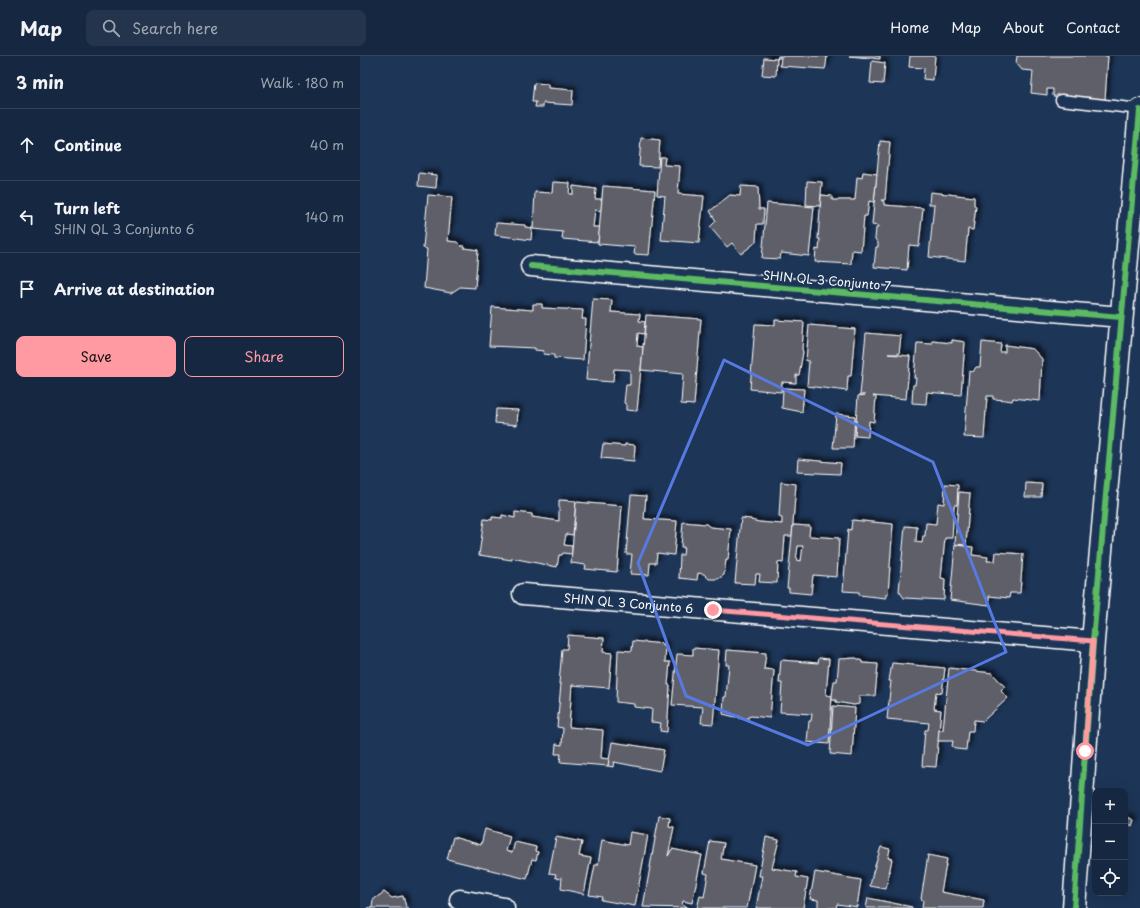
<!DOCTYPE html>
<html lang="en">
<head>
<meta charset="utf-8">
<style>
	body { margin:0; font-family:"Playpen Sans",sans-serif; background:#23344c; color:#f1f3f6 }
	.controls { position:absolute; right:12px; bottom:12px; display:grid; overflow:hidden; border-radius:8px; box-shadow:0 4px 16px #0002 }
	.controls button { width:36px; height:36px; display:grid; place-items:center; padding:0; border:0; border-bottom:1px solid #35445a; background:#162841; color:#f1f3f6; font:20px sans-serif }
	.stop { position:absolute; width:12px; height:12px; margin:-9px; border:3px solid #ff9aa2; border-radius:50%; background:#fff }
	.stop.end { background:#ff9aa2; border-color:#fff; box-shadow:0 1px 4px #0008 }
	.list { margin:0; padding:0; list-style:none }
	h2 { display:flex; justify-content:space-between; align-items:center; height:52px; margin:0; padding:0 16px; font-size:17px }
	h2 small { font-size:13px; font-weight:400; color:#9ea6b1 }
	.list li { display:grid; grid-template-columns:26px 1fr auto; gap:12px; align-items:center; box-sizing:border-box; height:72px; padding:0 16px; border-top:1px solid #35445a }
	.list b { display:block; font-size:15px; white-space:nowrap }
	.list p { margin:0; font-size:13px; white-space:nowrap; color:#9ea6b1 }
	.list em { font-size:13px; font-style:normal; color:#9ea6b1 }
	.actions { display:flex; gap:8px; padding:12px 16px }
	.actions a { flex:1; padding:9px 0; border:1px solid #ff9aa2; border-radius:8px; text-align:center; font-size:14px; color:#ff9aa2 }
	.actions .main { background:#ff9aa2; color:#111 }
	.icon { flex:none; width:22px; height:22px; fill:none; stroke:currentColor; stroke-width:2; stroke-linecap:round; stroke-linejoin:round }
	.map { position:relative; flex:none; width:780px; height:852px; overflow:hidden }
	header { display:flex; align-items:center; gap:24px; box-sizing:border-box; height:56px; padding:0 20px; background:#162841; border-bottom:1px solid #35445a }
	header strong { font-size:19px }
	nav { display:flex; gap:22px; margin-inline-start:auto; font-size:14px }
	.search { width:280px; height:36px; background:#23344c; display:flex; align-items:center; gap:10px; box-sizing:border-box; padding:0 14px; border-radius:8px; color:#9ea6b1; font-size:15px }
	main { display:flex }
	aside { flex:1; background:#162841 }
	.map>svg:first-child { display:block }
	.building { fill:#5e5e69; stroke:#fff; fill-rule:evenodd; filter:url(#shadow) }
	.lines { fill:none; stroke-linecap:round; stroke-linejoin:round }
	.lane-casing { stroke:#fff; stroke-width:13 }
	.street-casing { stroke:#fff; stroke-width:23 }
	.secondary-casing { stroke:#fff; stroke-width:25 }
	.lane { stroke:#1d3557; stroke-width:10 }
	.street { stroke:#1d3557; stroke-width:20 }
	.secondary { stroke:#1d3557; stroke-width:22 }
	.cycleway-casing { stroke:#1d3557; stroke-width:8 }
	.cycleway { stroke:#5cba63; stroke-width:6 }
	.route { stroke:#ff9aa2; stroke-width:5 }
	.marked { fill:none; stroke:#567ae2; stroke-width:3; stroke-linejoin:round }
	.labels { text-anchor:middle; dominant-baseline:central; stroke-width:3.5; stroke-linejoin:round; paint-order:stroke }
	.street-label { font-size:12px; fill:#fff; stroke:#1d3557 }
</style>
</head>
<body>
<header>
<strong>Map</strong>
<div class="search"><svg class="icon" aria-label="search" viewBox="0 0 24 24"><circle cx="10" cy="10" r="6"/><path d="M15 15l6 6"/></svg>Search here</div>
<nav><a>Home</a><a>Map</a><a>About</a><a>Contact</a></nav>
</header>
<main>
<aside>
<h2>3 min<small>Walk · 180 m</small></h2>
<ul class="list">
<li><svg class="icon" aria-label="ahead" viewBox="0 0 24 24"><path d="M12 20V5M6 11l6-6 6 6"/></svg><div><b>Continue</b></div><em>40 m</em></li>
<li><svg class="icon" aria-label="left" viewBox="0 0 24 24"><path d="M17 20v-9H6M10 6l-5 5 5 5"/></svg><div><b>Turn left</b><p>SHIN QL 3 Conjunto 6</p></div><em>140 m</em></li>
<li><svg class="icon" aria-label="arrive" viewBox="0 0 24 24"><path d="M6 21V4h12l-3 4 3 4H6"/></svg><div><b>Arrive at destination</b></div></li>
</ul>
<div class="actions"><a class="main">Save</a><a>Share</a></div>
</aside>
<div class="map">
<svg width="780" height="852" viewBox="0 0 780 852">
	<defs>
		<filter id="shadow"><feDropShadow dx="3.5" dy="-3.5" stdDeviation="2" flood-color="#0009"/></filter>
	</defs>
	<rect width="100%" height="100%" fill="#1d3557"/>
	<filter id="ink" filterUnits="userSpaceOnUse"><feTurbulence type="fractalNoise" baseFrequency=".025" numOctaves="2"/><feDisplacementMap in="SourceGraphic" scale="8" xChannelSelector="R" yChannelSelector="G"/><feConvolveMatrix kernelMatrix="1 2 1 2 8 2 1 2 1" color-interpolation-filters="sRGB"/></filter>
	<g filter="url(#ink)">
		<g class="building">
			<path d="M418,0H467L466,9L465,13L420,10L421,1L417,3Z"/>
			<path d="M489,0H520V3Z"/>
			<path d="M550,0H575L573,24L563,23L564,13L565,12L549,11Z"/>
			<path d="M657,0H748L745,44L693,40V33H687V39L671,37L673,15L662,14L656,7Z"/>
			<path d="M404,2L417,3L416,20L402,19Z"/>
			<path d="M512,5L525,7L523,28L510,27Z"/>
			<path d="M174,27L188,28V32L213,34L212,49L183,47V51H175L176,46H172Z"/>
			<path d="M281,82L300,84L298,111L279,110Z"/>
			<path d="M520,85L530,86L525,144H521L524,146V149L563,152L559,190L549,189L547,214L514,211L516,191H518V187L515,183L516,172H518V170L512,169Z"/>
			<path d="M300,101H305L304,109L320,110L318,138L344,140L339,187L301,184L305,140L297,139Z"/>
			<path d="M503,116L517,118L514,146L509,145L507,160H504L501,195L492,194L491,208L455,206L456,193L459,194L460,183H458L461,139L472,140V144H495L497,121L502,122Z"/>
			<path d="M59,117L77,119L76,132L58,130Z"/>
			<path d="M447,125L462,126L460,150L446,149Z"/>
			<path d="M193,126L210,127L209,138H213V130L236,133L235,143H242L241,155L235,154L233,171H240L238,186L202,183L203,176L173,173L175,136L192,137Z"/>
			<path d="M243,130L295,134L289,199L274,198L275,191L238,188Z"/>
			<path d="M381,130L398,131L399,153H404L403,168H397L396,186L381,198L372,187L367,191L350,171L356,165L350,155L370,139L380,140Z"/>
			<path d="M570,136L614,141V149L616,150L613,174L608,173L605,205L569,201L574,148H569Z"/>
			<path d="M68,139L92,141L88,185L97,186L101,190H104V192L118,194L115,232L100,231L91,237L64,232L67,193L63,192Z"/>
			<path d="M407,147L454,151L449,200L421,197L420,203L402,202Z"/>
			<path d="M136,167L165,169V171L172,172L171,184L135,179Z"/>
			<path d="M233,243L252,244L251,256L280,258L279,265L285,266L284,278L278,277L277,290L283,291L277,355L266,354V348L264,347L266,329H270V314L254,313L253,326L226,324Z"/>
			<path d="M173,248H182V252L223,254L222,263H226L223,304L194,302V299L183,298L184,295L175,294V292L129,290L132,251L173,254Z"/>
			<path d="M286,259L341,263L334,349L321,348L323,318L281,314Z"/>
			<path d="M415,264L444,266L442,293L443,296L439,319H436V327L422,326L421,336L390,333L395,268L415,269Z"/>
			<path d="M449,269L495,273L491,320H488L487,335L447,330L449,305H446Z"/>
			<path d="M506,277L541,280L539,298H528L550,300L546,343L513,340L516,341L514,366L509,365L508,381L495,380L498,340L505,339H500Z"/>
			<path d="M592,284L605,286L601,339L567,336L566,348L552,347L553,329H555L556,322H554L557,287L572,288V285L592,287Z"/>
			<path d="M622,286L641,288L640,296H645V289L673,293L682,303L680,345L653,342L652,345L646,344L633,343V340H627L624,382L604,381L609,315L613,316L616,311H620Z"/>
			<path d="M423,332L444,333L442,356L422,352Z"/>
			<path d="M136,353L158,354L157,369L135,367Z"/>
			<path d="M476,358L495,360L493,392H473Z"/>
			<path d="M243,388L265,390V388L275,389L274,405L241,402Z"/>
			<path d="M438,403L481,407L480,418L437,416Z"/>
			<path d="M421,426L436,428L432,480H425L423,507L418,506L417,527L399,526L400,518H396L395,528L375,527L381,462L391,463V464L399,466L422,468V462L419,461Z"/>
			<path d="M666,427L682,428L681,441H665Z"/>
			<path d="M585,428L598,429L597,449H594L592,482H585L581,522L585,523L584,544L544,542L539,535L545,470L557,471L556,486L562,487L563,480H565L566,467L576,468L578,447L584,448Z"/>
			<path d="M599,436L610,437L606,489L595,488Z"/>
			<path d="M271,439L286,440L284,463L317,465L314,499L297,497L296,507H290L289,519L270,518L272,498H266Z"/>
			<path d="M199,444L216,445L213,479L206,478L204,489L212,490V498L203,497L202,499H199L197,511L152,502V504L119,499L124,463L132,464V461L142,462V459L155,462V456L172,458V461L199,465Z"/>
			<path d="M216,446L262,450L257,516L225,513L226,509L211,507Z"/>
			<path d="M492,464L533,468L528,538H526V542L499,539V536L483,535L488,473L491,474Z"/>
			<path d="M323,466L346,468L350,471L371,473L368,504H366L364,519L358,523H349L344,518L338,517L337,524L319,522L320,499H323L324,491H321Z"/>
			<path d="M433,469L450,470L449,480L479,482L477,521L453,519L451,538L429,536V532H427ZM438,490H443L441,505L436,504Z"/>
			<path d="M595,489L613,491L612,499L628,501L627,505H635L636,496L663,498L660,537H650L649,542L629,540V549L590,544Z"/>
			<path d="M208,579L244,582L243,596L252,597L249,632L212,629L209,671L243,674L241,702L249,703L248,710L200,706L201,698H195L196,688L202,689L203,672L197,671L201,628H199L202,593H207Z"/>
			<path d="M273,585L303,588V590H306L305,606H310L308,629H310L307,676L300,675L301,667L291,666L292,653L274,651V648L256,646L258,594L272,595Z"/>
			<path d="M333,592L359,594L353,668L341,667L343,651L312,649L317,598L333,599Z"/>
			<path d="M367,594L406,597L404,613L414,614L410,662L391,660L388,661V663L379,662V660L375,661L363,658L364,641H366L369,609H366Z"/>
			<path d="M459,602L469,603L466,639L472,640L469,688L447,686L449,665H451L452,658L420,656L422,627H419L421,604L458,607Z"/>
			<path d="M496,602L502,605V607L518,608L515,640H499V648L494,649L476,646V644H472V640L474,625H477L479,603Z"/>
			<path d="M532,607L585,612L582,637L576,636L574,653L581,654L576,711L562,710L565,674H568L569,667L527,663L531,625H529Z"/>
			<path d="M589,612L632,617L645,631L641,635L648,642L623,665L614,664L613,675H608L606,694L596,693L592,690L593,685H578L579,674H583Z"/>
			<path d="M473,650L495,652L492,700L470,698Z"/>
			<path d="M252,686L304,694L300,715L254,706L253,711L248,710Z"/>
			<path d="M299,760L310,762L309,770L314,771L308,800L312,793L342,799L332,847L323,845L322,849L329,852L283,851Z"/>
			<path d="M765,760L774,764L772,770L765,767Z"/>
			<path d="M125,773L150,780L146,795L152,797L155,786L176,791L175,795L178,796L176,804L172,803L167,823L87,803L93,781L121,789Z"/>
			<path d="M270,776L288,779L275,850L241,844L242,841L229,839L235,809H238L242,784L268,789Z"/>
			<path d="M196,781L222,786L219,800L231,802L224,838L201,833L202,821L199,823L195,821L196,818L189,817Z"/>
			<path d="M406,781L419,784L412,812L437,816L436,821L448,823L443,852H396L402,820H399Z"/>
			<path d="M350,785L364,787L361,803L395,809L387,852H337L340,840L344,841L348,818L344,817Z"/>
			<path d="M521,791L530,793L528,802L532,803L526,833L510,830L513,816Z"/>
			<path d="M568,799L587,803L581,836L624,844L623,852H562L563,844L561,843Z"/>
			<path d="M455,816L501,824L497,851L477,848L476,852H458V844L450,843Z"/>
			<path d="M24,836L32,842L43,840L46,851L49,852H8H12L13,844Z"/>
			<path d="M508,842L552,851V852H506Z"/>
		</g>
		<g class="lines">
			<g class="lane-casing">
				<path id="lane" d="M701,44L780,53"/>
			</g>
			<g class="street-casing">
				<g id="street">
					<path d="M171,210L761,261"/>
					<path id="s1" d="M163,538L733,585"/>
					<path d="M100,844L144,852"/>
				</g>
			</g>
			<g class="secondary-casing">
				<path id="secondary" d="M714,852L733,585L780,54"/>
			</g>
			<use href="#lane" class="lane"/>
			<use href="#street" class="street"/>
			<use href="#secondary" class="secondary"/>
			<g class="cycleway-casing">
				<g id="cycleway">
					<path d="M171,210L761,261"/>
					<path d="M714,852L733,585L780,54"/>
				</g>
			</g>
			<use href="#cycleway" class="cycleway"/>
		</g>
	</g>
	<g class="lines" filter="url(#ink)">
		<path class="route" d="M353,554L733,585L725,695"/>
	</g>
	<path class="marked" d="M364,304L573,406L646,596L448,689L326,640L278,507Z"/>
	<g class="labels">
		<g class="street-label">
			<text transform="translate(467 224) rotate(5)">SHIN QL 3 Conjunto 7</text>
			<text stroke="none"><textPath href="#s1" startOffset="106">SHIN QL 3 Conjunto 6</textPath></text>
		</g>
	</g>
</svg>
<div class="controls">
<button>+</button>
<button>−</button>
<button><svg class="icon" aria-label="locate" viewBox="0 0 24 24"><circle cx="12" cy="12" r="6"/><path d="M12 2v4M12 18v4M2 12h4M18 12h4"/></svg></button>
</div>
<div class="stop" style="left:725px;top:695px"></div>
<div class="stop end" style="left:353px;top:554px"></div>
</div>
</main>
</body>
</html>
